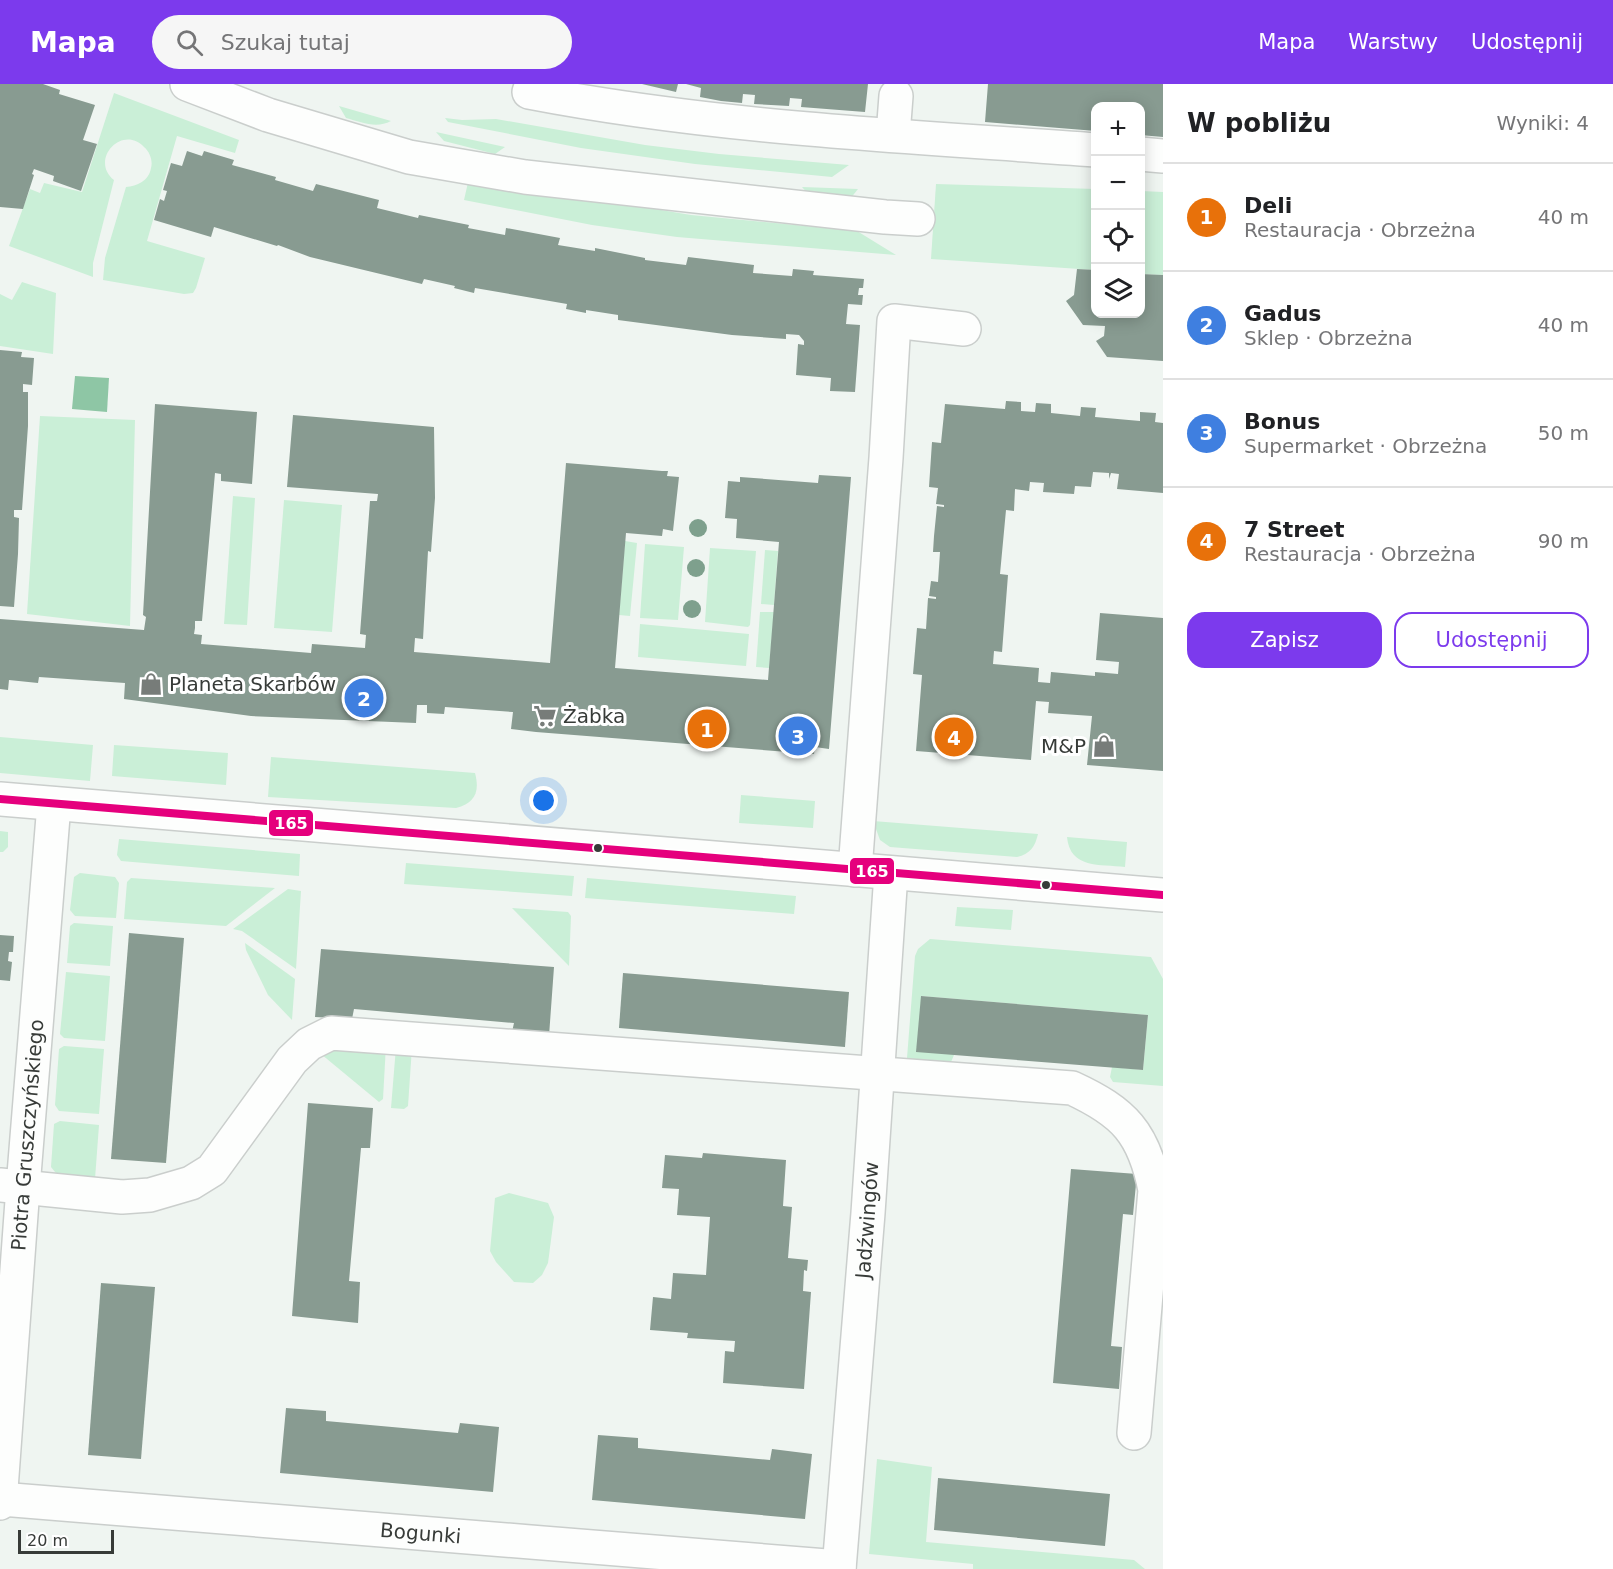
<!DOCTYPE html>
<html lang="pl">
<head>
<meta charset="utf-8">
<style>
	body { margin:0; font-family:"DejaVu Sans",sans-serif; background:#f6f6f6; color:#202124 }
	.controls { position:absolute; right:18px; top:18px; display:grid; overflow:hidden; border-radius:12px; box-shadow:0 3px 15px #0003 }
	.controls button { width:54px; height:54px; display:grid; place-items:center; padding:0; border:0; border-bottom:2px solid #e0e0e0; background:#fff; color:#202124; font:30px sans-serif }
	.scale { position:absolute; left:18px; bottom:15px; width:96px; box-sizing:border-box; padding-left:6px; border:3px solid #373b38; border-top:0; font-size:16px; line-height:21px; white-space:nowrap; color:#373b38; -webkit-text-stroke:4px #fff; paint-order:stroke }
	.you { position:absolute; left:544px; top:717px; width:21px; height:21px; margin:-15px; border:4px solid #fff; border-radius:50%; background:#1a73e8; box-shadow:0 0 0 9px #1a73e833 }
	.badge { display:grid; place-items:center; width:39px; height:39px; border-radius:50%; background:#7c3aed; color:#fff; font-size:20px; font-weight:700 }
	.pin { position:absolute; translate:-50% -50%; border:3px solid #fff; box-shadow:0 2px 6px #0006 }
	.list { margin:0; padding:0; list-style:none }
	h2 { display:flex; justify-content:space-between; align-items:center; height:78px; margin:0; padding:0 24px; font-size:26px }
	h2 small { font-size:20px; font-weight:400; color:#757577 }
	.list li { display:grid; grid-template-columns:39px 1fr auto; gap:18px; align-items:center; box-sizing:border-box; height:108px; padding:0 24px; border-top:2px solid #e0e0e0 }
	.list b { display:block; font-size:22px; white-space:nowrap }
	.list p { margin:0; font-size:20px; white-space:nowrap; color:#757577 }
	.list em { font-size:20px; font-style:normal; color:#757577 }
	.actions { display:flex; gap:12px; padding:18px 24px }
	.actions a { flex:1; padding:14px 0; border:2px solid #7c3aed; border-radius:18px; text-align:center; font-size:21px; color:#7c3aed }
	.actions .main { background:#7c3aed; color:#fff }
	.icon { flex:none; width:33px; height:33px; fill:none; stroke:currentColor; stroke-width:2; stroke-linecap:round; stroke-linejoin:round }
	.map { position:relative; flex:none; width:1163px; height:1485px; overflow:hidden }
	header { display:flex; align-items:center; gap:36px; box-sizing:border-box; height:84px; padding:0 30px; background:#7c3aed; color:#fff }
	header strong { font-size:28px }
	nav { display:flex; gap:33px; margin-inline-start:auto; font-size:21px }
	.search { width:420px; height:54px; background:#f6f6f6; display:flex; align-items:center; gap:15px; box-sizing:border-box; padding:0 21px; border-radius:33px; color:#757577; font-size:22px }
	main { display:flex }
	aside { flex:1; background:#fff }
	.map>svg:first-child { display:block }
	.green { fill:#caefd7 }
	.water { fill:#8ec6a5 }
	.building { fill:#889b91 }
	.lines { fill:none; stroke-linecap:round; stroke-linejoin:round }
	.minor-casing { stroke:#cacecc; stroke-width:36 }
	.minor { stroke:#fdfefd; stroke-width:33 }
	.bus-1-casing { stroke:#fff; stroke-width:12 }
	.bus-1 { stroke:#e5007d; stroke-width:8 }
	.tree { fill:#7ea08d }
	.bus-dot { fill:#373b38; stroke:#fff; stroke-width:2 }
	.labels { text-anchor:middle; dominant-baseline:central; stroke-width:6; stroke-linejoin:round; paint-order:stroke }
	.poi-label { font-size:20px; fill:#373b38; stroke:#fff; text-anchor:start }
	.street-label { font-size:20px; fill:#373b38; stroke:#fff }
	.line-badge { stroke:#fff; stroke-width:2 }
	.badge-label { font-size:16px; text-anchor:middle; font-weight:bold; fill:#fff }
</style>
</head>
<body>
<header>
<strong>Mapa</strong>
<div class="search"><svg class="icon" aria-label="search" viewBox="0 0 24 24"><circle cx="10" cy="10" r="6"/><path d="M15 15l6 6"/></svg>Szukaj tutaj</div>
<nav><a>Mapa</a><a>Warstwy</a><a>Udostępnij</a></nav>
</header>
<main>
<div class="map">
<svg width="1163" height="1485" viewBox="0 0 1163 1485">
	<rect width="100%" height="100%" fill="#eff5f1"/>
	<g class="green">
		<path d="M114,9L239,56L235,69L177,52L147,157L205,174L196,204L193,209L184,210L103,196L105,174L126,103C137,102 149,97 151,84C153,77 150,68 144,63C122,40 89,76 114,96L93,179V193L9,162L30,105L40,109L44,99L82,108Z"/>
		<path d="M339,22L391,37C376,45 361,38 346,34Z"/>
		<path d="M445,34L462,36L496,35L645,61L719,70L849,81L832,93L695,80L581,64L448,38Z"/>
		<path d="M436,48L505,63L495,70L444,57Z"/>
		<path d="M469,94L691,131L857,147L896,171L677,153L592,141L464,116Z"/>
		<path d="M936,100L1095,105V186L931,175Z"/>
		<path d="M802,103L858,105L850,115L810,112Z"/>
		<path d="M1141,107L1163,108V191L1141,190Z"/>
		<path d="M22,198L56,209L53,270L0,262V210L12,216Z"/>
		<path d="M40,332L135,336L130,542L27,530Z"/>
		<path d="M233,412L255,414L247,541L224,540Z"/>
		<path d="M284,416L342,421L332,548L274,544Z"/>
		<path d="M625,457L637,459L630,532L619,531Z"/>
		<path d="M645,460L684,463L678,536L640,534Z"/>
		<path d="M710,464L756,467L750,541L748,543L705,538Z"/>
		<path d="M765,466L778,467L774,521L761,520Z"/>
		<path d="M760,528H774L769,584L756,583Z"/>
		<path d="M640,540L749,550L746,582L638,573Z"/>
		<path d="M0,653L93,661L90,697L0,689Z"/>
		<path d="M114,661L228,669L226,701L112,692Z"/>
		<path d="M271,673L475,689C480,708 475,719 456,724L268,713Z"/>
		<path d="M741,711L815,717L813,744L739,739Z"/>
		<path d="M873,737L1038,750C1035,763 1030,770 1017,773L890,763L880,756Z"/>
		<path d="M0,747L8,748V763L3,768H0Z"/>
		<path d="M1067,753L1127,758L1125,783C1100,780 1070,785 1067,753Z"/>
		<path d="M119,755L300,770L299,792L121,777L117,771Z"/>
		<path d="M406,779L574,792L572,812L404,800Z"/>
		<path d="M80,789L115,793L119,799L116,834L75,832L70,826L74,793Z"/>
		<path d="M131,794L275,804L226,842L124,835L127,798Z"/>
		<path d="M587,794L796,812L794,830L585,814Z"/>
		<path d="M288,805L301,807L296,885L242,847L233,845Z"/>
		<path d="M957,823L1013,826L1011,846L955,842Z"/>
		<path d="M512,824L568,828L571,832L569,882Z"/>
		<path d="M74,839L113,842L110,882L67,879L70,842Z"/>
		<path d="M930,855L1151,873L1163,895V1002L1113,998L1110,993L1112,983L1143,986L1148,931L921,912L954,971L948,985L911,979L907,974L915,872L918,865Z"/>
		<path d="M245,859L295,895L292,936L268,911L246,866Z"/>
		<path d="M66,888L110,892L105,957L64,954L60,950Z"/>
		<path d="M386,961L383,1015L379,1018L321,970L336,962Z"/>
		<path d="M64,962L104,965L99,1030L59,1027L55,1021L59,965Z"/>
		<path d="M396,963H412L408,1022L404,1025L391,1024Z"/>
		<path d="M60,1037L99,1041L95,1095L60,1094L51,1083L54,1040Z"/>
		<path d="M509,1109L548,1119L554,1133L548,1179L542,1191L533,1199L514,1198L496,1178L490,1167L495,1114Z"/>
		<path d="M877,1375L932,1383L926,1458L1134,1476L1145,1485H973V1480L869,1470Z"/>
	</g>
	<path class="water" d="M75,292L109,294L107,328L72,325Z"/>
	<g class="building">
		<path d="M0,0H43L60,6L59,10L95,21L83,56L97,60L81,107L53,97L54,92L34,85L32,90L34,91L23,125L0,123Z"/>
		<path d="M642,0H678L676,8Z"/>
		<path d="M686,0H868L865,28L801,23L802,15L790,14L789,22L754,20L755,11L743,10L742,19L721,17L700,13L701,4Z"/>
		<path d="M988,0H1163V53L1140,51V22H1096V47L985,38Z"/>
		<path d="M187,67L202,72L204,67L234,76L232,81L276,93L275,96L313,107L316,100L379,116L377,124L418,134L419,131L469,141L468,144L505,151L506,144L560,154L558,161L595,167V164L645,174V176L686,181L688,173L754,181L753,189L792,192L793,185L814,187L813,191L864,195L863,204H859L858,211H863L862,221L848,220L846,240L860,241L855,308L830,307L831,294L796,291L798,260L804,261V257L799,251L786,250V255L732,251L618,236V231L586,226V229L566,225L567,220L475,204L474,209L454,204L455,202L424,195L422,200L310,173L278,161L277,162L214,143L211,153L154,136L160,115L164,117L167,107L163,106L171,79L182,82Z"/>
		<path d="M1077,185L1096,186V230H1140V190L1163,191V277L1107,273L1096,257L1104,252L1105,242L1083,241L1066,217L1074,211Z"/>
		<path d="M0,266L22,268L21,273L34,274L32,301L23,300V308H28V342L22,426H14V433L19,434L18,470L14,523L0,522Z"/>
		<path d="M1006,317L1021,318V327L1035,328L1036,319L1051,320V329L1080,332L1081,323L1096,324L1095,333L1140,337V328L1156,329L1155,338L1163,339V409L1117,405L1119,390L1111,389L1109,395V389L1093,388L1091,403L1075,402L1074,410L1043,408L1044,399L1030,398L1029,407L1015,405L1014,427L1006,426L1000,490L1008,491L1002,568L994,567L993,580L1039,584L1038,598L1050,599L1051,588L1095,592V588L1118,590L1119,578L1096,576L1100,529L1163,534V687L1087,681L1092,632L1048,629L1049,618L1036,617L1031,676L916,667L922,591L913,590L917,544L926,545L928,514L936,515V513L929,512L931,497L938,498L940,468H933L934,452L937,422L944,423V421L936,420L938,404L929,403L932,358L941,359L945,320L1005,325Z"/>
		<path d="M155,320L257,328L252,400L221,397V390L215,389L202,537H195V544L194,550L202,551L201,560L311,569L312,560L365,564L366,551L360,550L370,417H377L378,410L287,403L293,331L434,343L435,414L431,468L428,467L423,555L415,554L414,568L550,579L566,379L662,387H668L667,392L679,393L673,447L663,445L662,452L626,449L615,584L768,596L779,458L736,454L737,435L725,434L728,397L740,398V393L818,399L819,391L851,393L829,665L815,663L814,670L536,648L511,645L513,628L445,623L444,630L427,629V621H417L416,639L251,632L124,615L125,599L39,593L38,599L9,596L8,606L0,605V535L144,546L146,533L143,531Z"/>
		<path d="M129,849L184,854L166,1079L111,1075Z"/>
		<path d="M0,851L14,852L13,868H9L8,877L12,878L10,897L0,896Z"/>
		<path d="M321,865L554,883L549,952L512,948L514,939L354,925L352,935L315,933Z"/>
		<path d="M623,889L849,908L845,963L619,944Z"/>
		<path d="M921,912L1148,931L1143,986L916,968Z"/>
		<path d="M308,1019L373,1024L370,1064H361L349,1197L360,1198L358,1239L292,1232Z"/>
		<path d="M703,1069L786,1076L783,1122L792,1123L788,1174L808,1176L807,1187L804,1186L803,1207L811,1208L804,1305L723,1299L725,1267L734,1268L735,1257L687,1254L688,1249L650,1246L653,1213L671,1215L673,1189L706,1191L710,1133L677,1131L679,1105L662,1104L665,1071L702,1074Z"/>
		<path d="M1071,1085L1137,1090L1133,1131L1123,1130L1111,1262L1122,1263L1119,1305L1053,1299Z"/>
		<path d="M101,1199L155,1203L141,1375L88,1371Z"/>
		<path d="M286,1324L326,1327V1337L458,1349L460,1339L499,1343L493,1408L280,1389Z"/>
		<path d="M598,1351L638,1354V1364L770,1376L772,1365L812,1370L805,1435L592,1416Z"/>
		<path d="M938,1394L1110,1410L1105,1462L934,1446Z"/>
	</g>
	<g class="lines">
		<g class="minor-casing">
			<g id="minor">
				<path d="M187,0L268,31L409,73L525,93L885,133L918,135"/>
				<path d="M532,0L529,8C716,44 907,52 1096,66"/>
				<path d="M893,51L896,12"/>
				<path d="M1140,70L1163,72"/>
				<path d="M0,715L1163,811"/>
				<path d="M855,786L886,374L894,237L964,245"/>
				<path d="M0,1101L122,1113L150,1111L191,1099L212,1086L292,976L309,960L331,949L1072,1004C1124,1028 1144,1049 1155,1106L1134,1349"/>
				<path id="s1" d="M0,1415L839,1483"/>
				<path id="s2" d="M0,1419L23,1103L54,720"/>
				<path id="s3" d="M839,1485L868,1129L891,789"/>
			</g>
		</g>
		<use href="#minor" class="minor"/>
		<g class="bus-1-casing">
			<path id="bus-1" d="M0,715L1163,811"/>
		</g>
		<use href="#bus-1" class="bus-1"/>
	</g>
	<g class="tree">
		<circle cx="698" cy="444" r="9"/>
		<circle cx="696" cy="484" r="9"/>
		<circle cx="692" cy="525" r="9"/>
	</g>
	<defs>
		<g id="shop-bare" transform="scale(1.8)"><path d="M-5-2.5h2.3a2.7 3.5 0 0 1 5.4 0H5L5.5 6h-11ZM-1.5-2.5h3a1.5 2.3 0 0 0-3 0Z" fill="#777c79" stroke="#fff" stroke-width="2.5" paint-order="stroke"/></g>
		<g id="supermarket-bare" transform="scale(1.8)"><path d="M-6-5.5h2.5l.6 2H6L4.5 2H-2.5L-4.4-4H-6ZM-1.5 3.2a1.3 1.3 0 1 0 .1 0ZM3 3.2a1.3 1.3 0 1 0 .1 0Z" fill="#777c79" stroke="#fff" stroke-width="2.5" paint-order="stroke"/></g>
	</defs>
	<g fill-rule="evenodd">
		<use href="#shop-bare" x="151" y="600"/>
		<use href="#supermarket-bare" x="545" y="632"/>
		<use href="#shop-bare" x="1104" y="662"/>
	</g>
	<g class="bus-dot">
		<circle cx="598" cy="764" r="5"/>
		<circle cx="1046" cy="801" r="5"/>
	</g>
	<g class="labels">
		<g class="poi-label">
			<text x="169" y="600">Planeta Skarbów</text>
			<text x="563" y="632">Żabka</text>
			<text x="1086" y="662" text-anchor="end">M&amp;P</text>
		</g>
		<g class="street-label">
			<text stroke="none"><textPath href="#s2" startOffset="369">Piotra Gruszczyńskiego</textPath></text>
			<text stroke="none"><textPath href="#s3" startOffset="350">Jadźwingów</textPath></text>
			<text stroke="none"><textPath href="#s1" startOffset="422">Bogunki</textPath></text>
		</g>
	</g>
	<g class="line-badge">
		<rect x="268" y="725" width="46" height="28" rx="6" fill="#e5007d"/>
		<rect x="849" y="773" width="46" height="28" rx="6" fill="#e5007d"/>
	</g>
	<g class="badge-label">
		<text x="291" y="745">165</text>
		<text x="872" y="793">165</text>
	</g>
</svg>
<div class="controls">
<button>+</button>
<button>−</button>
<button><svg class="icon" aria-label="locate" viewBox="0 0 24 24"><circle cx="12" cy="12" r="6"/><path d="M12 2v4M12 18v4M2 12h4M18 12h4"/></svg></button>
<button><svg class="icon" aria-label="layers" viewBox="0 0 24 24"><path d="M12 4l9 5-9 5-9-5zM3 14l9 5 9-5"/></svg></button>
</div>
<div class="scale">20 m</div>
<div class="you"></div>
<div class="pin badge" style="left:707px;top:645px;background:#e8710a">1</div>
<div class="pin badge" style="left:364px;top:614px;background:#3f7fe0">2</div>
<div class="pin badge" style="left:798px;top:652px;background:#3f7fe0">3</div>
<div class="pin badge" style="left:954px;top:653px;background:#e8710a">4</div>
</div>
<aside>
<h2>W pobliżu<small>Wyniki: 4</small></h2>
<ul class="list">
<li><span class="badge" style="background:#e8710a">1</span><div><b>Deli</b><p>Restauracja · Obrzeżna</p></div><em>40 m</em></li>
<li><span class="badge" style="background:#3f7fe0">2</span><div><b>Gadus</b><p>Sklep · Obrzeżna</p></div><em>40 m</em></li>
<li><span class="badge" style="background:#3f7fe0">3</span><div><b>Bonus</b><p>Supermarket · Obrzeżna</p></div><em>50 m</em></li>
<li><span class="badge" style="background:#e8710a">4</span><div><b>7 Street</b><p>Restauracja · Obrzeżna</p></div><em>90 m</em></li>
</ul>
<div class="actions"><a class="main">Zapisz</a><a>Udostępnij</a></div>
</aside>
</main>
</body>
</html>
